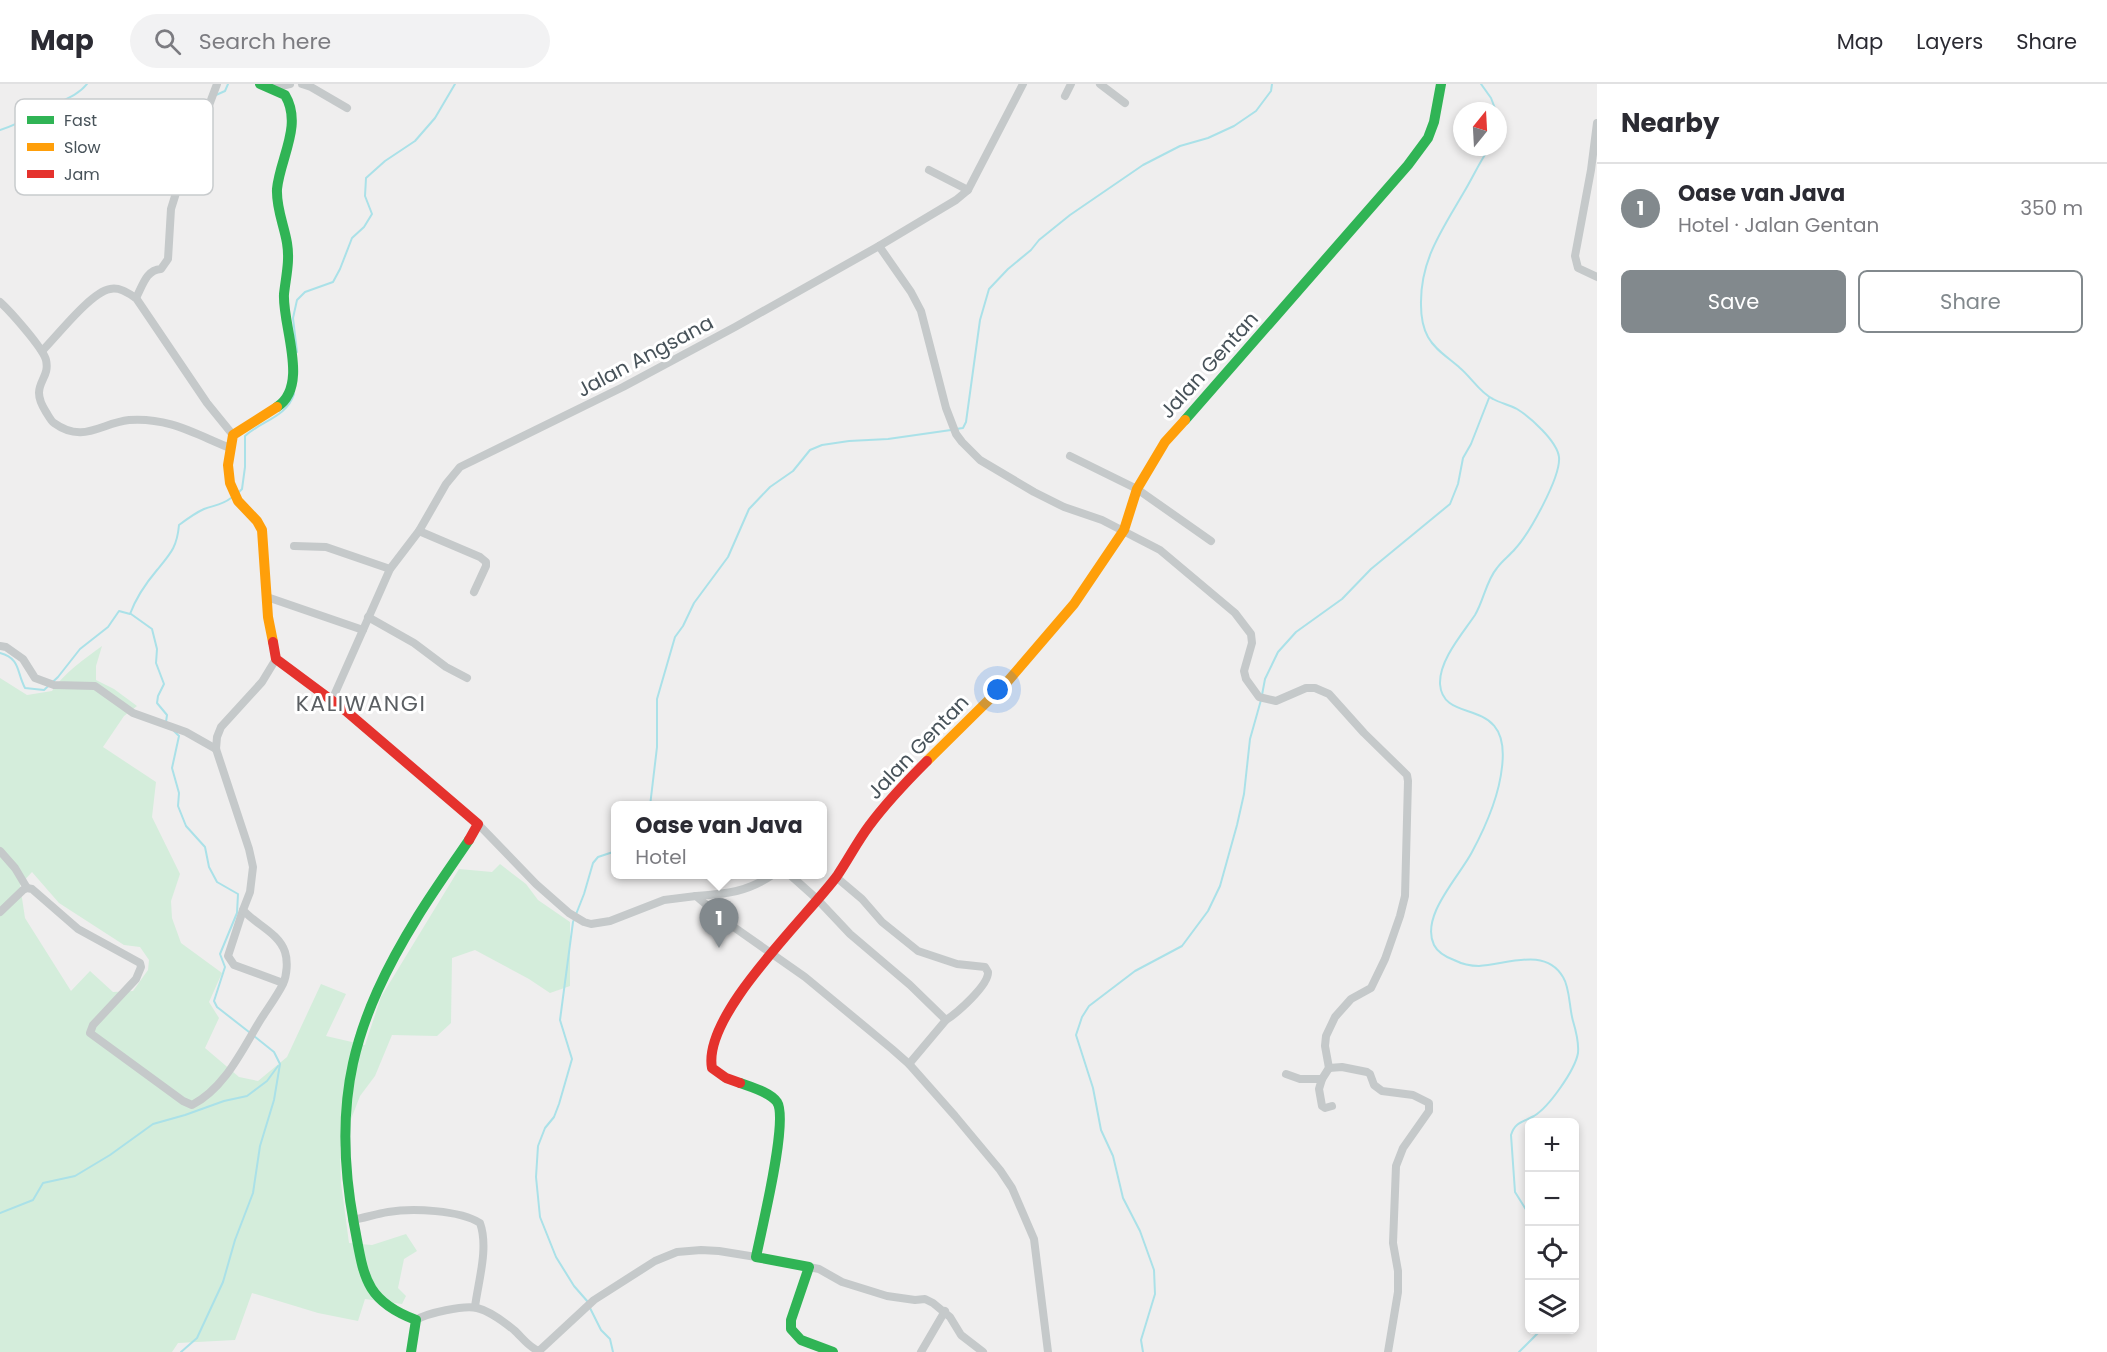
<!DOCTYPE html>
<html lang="en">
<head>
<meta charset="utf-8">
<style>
	body { margin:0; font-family:Poppins,sans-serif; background:#f2f2f3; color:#2b2b33 }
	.controls { position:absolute; right:18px; bottom:18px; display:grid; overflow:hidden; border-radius:9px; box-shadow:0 3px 9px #0003 }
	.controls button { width:54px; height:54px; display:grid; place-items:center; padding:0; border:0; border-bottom:2px solid #e1e1e2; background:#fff; color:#2b2b33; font:30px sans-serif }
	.compass { position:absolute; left:1453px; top:18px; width:54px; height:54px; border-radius:50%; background:#fff; box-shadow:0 3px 9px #0003; rotate:18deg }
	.you { position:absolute; left:998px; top:606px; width:21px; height:21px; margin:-15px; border:4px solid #fff; border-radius:50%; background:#1a73e8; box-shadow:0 0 0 9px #1a73e833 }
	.badge { display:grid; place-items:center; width:39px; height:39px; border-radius:50%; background:#82898d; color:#fff; font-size:20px; font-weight:700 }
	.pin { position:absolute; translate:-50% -50px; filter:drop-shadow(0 2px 3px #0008) }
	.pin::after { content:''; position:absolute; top:32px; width:21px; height:18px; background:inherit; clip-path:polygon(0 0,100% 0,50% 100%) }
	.popup { position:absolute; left:611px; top:717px; width:216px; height:78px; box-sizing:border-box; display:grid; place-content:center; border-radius:9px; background:#fff; filter:drop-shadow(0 2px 4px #0005); font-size:20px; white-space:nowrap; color:#7c7c81 }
	.popup b { font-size:22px; color:#2b2b33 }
	.popup::after { content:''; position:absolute; left:50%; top:100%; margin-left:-12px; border:12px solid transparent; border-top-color:#fff }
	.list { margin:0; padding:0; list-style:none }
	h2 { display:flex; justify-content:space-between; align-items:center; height:78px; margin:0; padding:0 24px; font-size:26px }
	h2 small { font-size:20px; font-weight:400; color:#7c7c81 }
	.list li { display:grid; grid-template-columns:39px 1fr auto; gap:18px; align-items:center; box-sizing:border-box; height:90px; padding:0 24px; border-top:2px solid #e1e1e2 }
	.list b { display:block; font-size:22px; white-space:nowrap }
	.list p { margin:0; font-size:20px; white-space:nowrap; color:#7c7c81 }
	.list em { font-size:20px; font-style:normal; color:#7c7c81 }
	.actions { display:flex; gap:12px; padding:18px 24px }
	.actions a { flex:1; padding:14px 0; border:2px solid #82898d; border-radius:9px; text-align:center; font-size:21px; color:#82898d }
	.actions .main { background:#82898d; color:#fff }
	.icon { flex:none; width:33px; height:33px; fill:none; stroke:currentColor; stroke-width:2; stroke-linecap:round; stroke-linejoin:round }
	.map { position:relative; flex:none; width:1597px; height:1268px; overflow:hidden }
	header { display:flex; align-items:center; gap:36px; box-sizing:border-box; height:84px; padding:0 30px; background:#fff; border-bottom:2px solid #e1e1e2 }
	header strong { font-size:28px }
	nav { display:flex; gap:33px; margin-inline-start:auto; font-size:21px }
	.search { width:420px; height:54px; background:#f2f2f3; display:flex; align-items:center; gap:15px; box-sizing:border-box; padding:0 21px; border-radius:33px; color:#7c7c81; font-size:22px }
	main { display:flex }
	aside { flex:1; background:#fff }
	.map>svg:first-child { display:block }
	.green { fill:#d4eddb; fill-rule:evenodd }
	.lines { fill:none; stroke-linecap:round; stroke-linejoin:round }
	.stream { stroke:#aae1e8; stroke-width:2 }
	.street { stroke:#c5c9ca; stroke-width:8 }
	.fast { stroke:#30b455; stroke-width:10 }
	.slow { stroke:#ff9f0a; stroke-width:10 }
	.jam { stroke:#e5322d; stroke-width:10 }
	.labels { text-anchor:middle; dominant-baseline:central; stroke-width:6; stroke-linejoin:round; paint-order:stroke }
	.street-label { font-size:20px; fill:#475259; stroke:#fff }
	.quarter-label { font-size:22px; letter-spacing:1.5px; fill:#5a5e62; stroke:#fff }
	.key { fill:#fff; stroke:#c8cbcd; stroke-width:1.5 }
	.key-label { font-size:16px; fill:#475259 }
</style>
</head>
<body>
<header>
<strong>Map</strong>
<div class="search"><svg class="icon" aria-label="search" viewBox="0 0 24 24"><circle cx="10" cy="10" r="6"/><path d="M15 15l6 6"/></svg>Search here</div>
<nav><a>Map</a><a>Layers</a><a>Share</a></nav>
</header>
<main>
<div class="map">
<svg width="1597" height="1268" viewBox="0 0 1597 1268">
	<rect width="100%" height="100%" fill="#efeeee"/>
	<path class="green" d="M102,562L96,582V596L114,605L137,622L124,632L103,663L156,698L152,733L180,790L171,817L172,834L181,859L222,889L209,918L219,934L205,964L239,993L258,997L287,973L321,900L346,910L326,952L365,961L381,913L459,785L492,788L500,780L526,800L538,816L570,838V902L550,909L529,895L475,866L452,874L451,939L437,952L392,951L375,992L360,1012L340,1064L341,1099L349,1159L372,1161L406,1150L417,1167L404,1175L398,1204L406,1212L402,1220L365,1215L358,1237L318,1229L252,1209L235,1256L178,1259L172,1268H0V594L27,611L52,607C63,590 84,575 102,562ZM32,788L59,819L124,861L140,863L149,876L148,886L133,907L113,908L90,887L71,907L25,834L20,801Z"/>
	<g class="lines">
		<g class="stream">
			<path d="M1481,0L1491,14L1496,27"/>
			<path d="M216,11L225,7L228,0"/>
			<path d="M0,46C16,41 28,34 43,26C58,17 76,14 87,0"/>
			<path d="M1490,63C1480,77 1473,93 1464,108C1442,146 1420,176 1421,221C1421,231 1423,244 1428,253C1435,266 1449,274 1460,284C1471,293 1480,309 1493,315C1500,319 1510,321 1517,325C1530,333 1557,357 1559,373C1561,393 1529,450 1515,465C1509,472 1502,477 1497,484C1486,497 1484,516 1475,531C1463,549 1439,576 1440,600C1443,643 1511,609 1502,683C1499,712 1486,742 1472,768C1459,793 1420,832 1434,861C1438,869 1446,873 1454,876C1462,880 1470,882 1479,882C1506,881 1545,862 1563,893C1570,904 1569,923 1573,937C1576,947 1579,958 1578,969C1575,986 1549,1023 1534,1032C1523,1038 1515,1038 1511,1051L1515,1108L1530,1132"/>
			<path d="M297,268L293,234L297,216L305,208L333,198L340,185L352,154L364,143L372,130L365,112L366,94L385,77L415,57L435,34L455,0"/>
			<path d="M956,345L963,344L966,338L980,236L989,205L1008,185L1031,166L1039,156L1070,131L1143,81L1180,62L1208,54L1234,42L1256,27L1271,7L1272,0"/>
			<path d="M238,409L242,405L245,383V352C261,337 287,333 294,310"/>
			<path d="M131,530L152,545L157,565L156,579L164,600L158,612L157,619L167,631L166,638"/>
			<path d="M0,569C21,575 16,587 25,604L44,606L58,593L80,565L108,543L119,527L130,530C136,514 146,499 157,486C171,469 177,463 179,441C187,435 195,429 204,425C215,421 222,421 231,414"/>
			<path d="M1262,611L1265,595L1278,568L1296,548L1342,515L1371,485L1450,420L1458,400L1463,374L1471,360L1489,314"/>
			<path d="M174,647L179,652L172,684L179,709L178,722L186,742L205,763L209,783L217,798L238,810L237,829L220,870L225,883L214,917L217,923L249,948"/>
			<path d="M650,722L657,663V615L675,553L683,542L694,519L728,473L749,425L770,403L793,387L810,366L822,361L849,357L888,355L951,346"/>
			<path d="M0,1129L33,1116L43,1099L75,1092L110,1071L153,1040L185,1031L224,1017L247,1012L267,997L278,982"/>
			<path d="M588,1218L574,1202L556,1173L540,1133L536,1093L538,1062L545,1044L554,1033L559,1020L572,975L560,936L573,838L584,810L593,779L598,773L616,767"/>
			<path d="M590,1224L601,1246L610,1255L613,1268"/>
			<path d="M181,1268L197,1254L223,1198L235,1156L253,1109L260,1062L274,1016L280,980L274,968L254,952"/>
			<path d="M1143,1268L1141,1256L1155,1210L1154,1186L1140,1147L1123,1114L1113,1072L1101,1046L1093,1004L1076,951L1082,933L1089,922L1135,887L1182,862L1208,827L1220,802L1237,741L1244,710L1250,655L1261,616"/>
			<path d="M1519,1268L1541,1246"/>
		</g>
		<g class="street">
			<path d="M302,0L311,3L347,24"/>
			<path d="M1100,0L1125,19"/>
			<path d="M272,4L290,0"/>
			<path d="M1065,12L1071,0"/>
			<path d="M1597,39L1591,86L1575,172L1578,184L1597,193"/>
			<path d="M929,86L968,106"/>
			<path d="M879,162L911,208L921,227L946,324L956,350L962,358L980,376L1034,408L1064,423L1102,436L1160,466L1235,529L1251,550L1252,559L1244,587L1246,595L1259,613L1276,617L1306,604H1315L1329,610L1364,649L1407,691L1408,697L1405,812L1400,832L1385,875L1371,904L1351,915L1335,933L1326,952L1325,962L1329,984"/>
			<path d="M136,214C143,201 146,186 161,185L168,175L171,125L176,109L217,0"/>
			<path d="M0,218C10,227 43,264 46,276C51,297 28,300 46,328C48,331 51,337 54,339C83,360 101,339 129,336C168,333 195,350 230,364"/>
			<path d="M42,267C57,252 91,208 110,205C120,203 128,209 136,214L207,319L233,351"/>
			<path d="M1070,372L1137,405L1211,457"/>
			<path d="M419,447L480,473L486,478V482L474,508"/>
			<path d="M294,462L326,463L390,485"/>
			<path d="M267,513L363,546"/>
			<path d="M368,533L414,559L446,583L467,594"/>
			<path d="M0,562L6,563L23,575L35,594L54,601L95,602L133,629L186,648L216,665"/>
			<path d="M332,616L390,485L419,447L446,400L460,383L623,303L735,243L879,162L956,116L968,106L1023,0"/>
			<path d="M478,740L536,800L569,829L584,838L591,840L610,837L664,816L696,812L728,839L805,893L892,965L909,980L955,1032L1000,1086L1012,1104L1034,1155L1048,1268"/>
			<path d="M0,767L15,784L27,804"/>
			<path d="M789,790L817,815L850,850L910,901L946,936C957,929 989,901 988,888L985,883L957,880L918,867L882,838L862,815L836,793"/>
			<path d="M696,812C727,810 747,808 774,790"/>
			<path d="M243,826L228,872L234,881L283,899"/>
			<path d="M0,828L23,806L27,804L32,805L78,845L140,879L141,883L136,895L93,941L90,949L183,1017L192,1021C225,1004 242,966 261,935C268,924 277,912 283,900C287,891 288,877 285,868C279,849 255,840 243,826L250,808L253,783L249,765L216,665L217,653L221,643L262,598L276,575"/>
			<path d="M909,980L946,936"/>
			<path d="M1329,984L1342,983L1367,988L1370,990L1374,1001L1382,1007L1413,1011L1429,1019V1027L1403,1064L1396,1082L1393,1159L1398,1187V1208L1388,1268"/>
			<path d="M1286,990L1300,995H1322L1329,984"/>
			<path d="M1322,995L1319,1005L1322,1022L1325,1024L1332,1022"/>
			<path d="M352,1136C364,1134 376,1130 388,1128C412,1124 460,1126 480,1139C489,1164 478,1198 475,1223"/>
			<path d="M809,1183L819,1185L842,1198L887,1212L915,1216L925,1215L933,1219L950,1233L961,1251L983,1268"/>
			<path d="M416,1236C427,1229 464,1221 477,1224C490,1227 503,1237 514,1246C522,1253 528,1263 539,1267L594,1216L655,1177L677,1168L701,1166L719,1167L756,1173"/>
			<path d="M921,1268L945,1227"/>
		</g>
		<g class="fast">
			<path d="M260,0L285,11C303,41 280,74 277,105C276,124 284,141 287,159C290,177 286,192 284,210C282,241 310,302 277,323"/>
			<path d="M1185,336L1408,81L1428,54L1434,38L1441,0"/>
			<path d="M740,999C751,1003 770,1008 777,1018C789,1036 761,1147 756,1173L809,1183L791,1236V1245L801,1256L833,1268"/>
			<path d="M411,1268L416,1236C363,1216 364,1191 354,1140C331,1017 353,937 418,832C434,806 452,781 469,756"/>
		</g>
		<g class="slow">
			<path d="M273,558L268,533L262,446L257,437L238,417L230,399L228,381L233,351L277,323"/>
			<path d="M927,677L1008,597L1074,520L1124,446L1137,405L1165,358L1185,336"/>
		</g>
		<g class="jam">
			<path d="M273,558L276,575L346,627L478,740L469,756"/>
			<path d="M740,999L726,994L712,984C702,931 806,834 837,792C848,776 857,758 869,742C886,719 907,697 927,677"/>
		</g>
	</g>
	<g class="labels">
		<g class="street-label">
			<text transform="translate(645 272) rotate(-28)">Jalan Angsana</text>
			<text transform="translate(1209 281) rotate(-48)">Jalan Gentan</text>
			<text transform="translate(918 663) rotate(-46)">Jalan Gentan</text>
		</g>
		<g class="quarter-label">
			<text x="361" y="619">KALIWANGI</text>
		</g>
	</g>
	<rect x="15" y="15" width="198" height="96" rx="9" class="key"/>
	<rect x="27" y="32" width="27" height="8" fill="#30b455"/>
	<rect x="27" y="59" width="27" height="8" fill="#ff9f0a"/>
	<rect x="27" y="86" width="27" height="8" fill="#e5322d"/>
	<g class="key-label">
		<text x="64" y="42">Fast</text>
		<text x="64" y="69">Slow</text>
		<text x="64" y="96">Jam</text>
	</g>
</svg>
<div class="controls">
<button>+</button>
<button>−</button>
<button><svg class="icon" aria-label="locate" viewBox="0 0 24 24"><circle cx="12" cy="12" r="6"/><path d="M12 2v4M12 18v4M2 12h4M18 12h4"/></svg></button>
<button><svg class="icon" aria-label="layers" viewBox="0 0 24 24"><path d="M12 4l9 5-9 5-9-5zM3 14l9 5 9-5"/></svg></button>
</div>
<svg class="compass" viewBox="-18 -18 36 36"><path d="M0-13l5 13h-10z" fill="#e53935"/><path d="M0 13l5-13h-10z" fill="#7c7c81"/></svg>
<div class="you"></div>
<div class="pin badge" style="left:719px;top:864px">1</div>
<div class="popup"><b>Oase van Java</b>Hotel</div>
</div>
<aside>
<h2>Nearby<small></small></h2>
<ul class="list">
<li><span class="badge">1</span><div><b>Oase van Java</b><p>Hotel · Jalan Gentan</p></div><em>350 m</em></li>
</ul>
<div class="actions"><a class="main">Save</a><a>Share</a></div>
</aside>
</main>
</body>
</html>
